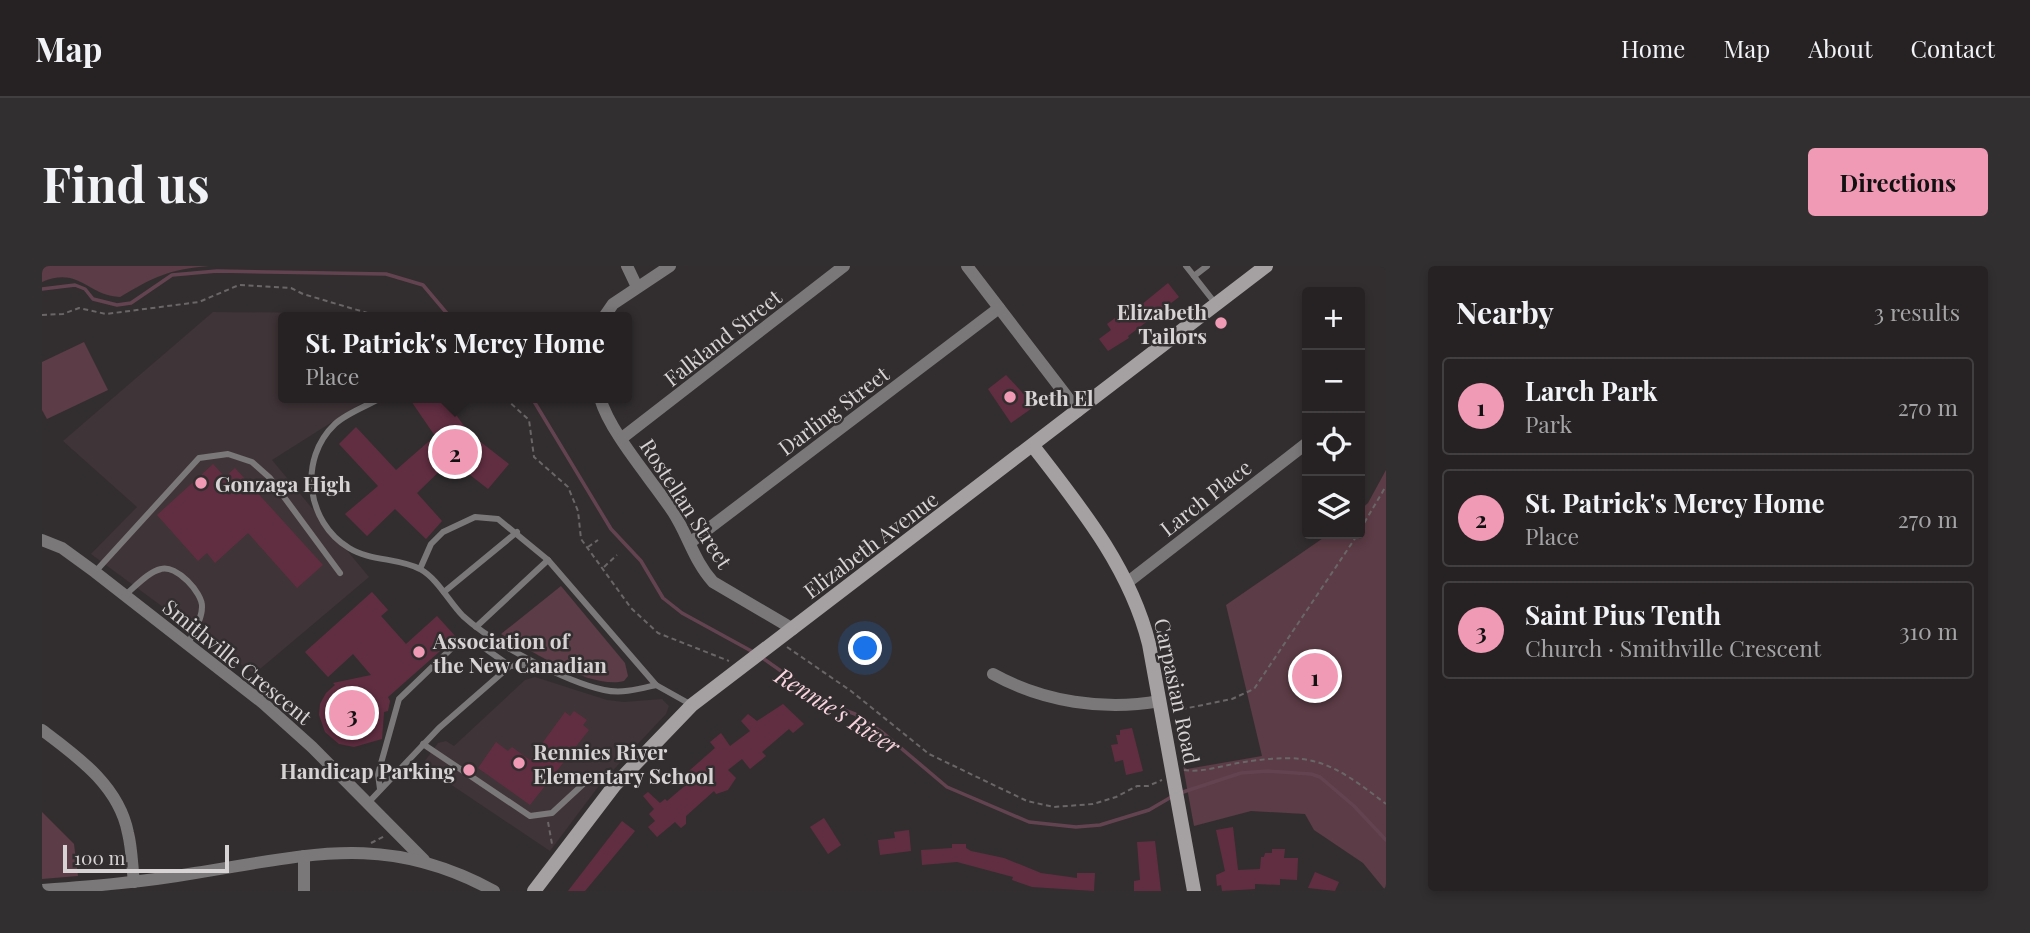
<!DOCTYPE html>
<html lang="en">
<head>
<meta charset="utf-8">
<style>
	body { margin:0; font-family:"Playfair Display",serif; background:#322f30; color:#f1f3f6 }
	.controls { position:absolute; right:21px; top:21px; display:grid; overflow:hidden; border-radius:7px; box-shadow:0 4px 10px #0003 }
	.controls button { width:63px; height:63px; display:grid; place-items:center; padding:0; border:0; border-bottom:2px solid #423f41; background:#262223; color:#f1f3f6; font:35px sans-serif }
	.scale { position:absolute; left:21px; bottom:18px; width:166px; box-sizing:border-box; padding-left:7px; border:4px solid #d7d3d4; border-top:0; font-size:19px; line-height:24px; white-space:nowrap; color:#d7d3d4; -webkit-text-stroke:5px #322e2f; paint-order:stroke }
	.you { position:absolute; left:824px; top:383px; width:24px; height:24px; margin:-18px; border:5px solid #fff; border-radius:50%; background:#1a73e8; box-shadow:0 0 0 10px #1a73e833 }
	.badge { display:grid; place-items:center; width:46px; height:46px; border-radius:50%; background:#f09ab6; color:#111; font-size:23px; font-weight:700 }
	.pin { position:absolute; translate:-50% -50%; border:4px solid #fff; box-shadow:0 2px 7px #0006 }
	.popup { position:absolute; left:236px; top:46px; width:354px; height:91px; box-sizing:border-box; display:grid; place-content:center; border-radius:7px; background:#262223; filter:drop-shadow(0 2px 5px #0005); font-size:23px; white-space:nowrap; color:#a4a4a6 }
	.popup b { font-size:26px; color:#f1f3f6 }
	.popup::after { content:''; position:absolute; left:50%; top:100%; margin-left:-14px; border:14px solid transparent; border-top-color:#262223 }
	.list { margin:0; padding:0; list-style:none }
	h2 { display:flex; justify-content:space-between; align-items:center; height:91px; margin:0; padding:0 28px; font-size:30px }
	h2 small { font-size:23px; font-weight:400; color:#a4a4a6 }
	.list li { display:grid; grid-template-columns:46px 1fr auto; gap:21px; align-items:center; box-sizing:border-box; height:98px; margin:0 14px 14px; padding:0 14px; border:2px solid #423f41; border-radius:7px }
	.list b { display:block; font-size:26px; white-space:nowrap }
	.list p { margin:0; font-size:23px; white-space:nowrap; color:#a4a4a6 }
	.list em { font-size:23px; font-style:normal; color:#a4a4a6 }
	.icon { flex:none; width:38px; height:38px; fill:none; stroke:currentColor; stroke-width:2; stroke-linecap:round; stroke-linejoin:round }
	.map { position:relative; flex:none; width:1344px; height:625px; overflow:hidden; border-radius:7px }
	header { display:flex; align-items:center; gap:42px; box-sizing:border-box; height:98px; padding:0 35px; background:#262223; border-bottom:2px solid #423f41 }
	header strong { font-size:33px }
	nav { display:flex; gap:38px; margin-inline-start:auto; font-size:24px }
	.intro { display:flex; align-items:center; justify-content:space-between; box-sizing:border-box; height:168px; padding:0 42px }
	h1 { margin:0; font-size:49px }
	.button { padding:18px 32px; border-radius:7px; background:#f09ab6; color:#111; font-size:24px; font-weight:700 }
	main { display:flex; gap:42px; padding:0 42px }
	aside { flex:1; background:#262223; border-radius:7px; box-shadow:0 4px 10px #0003 }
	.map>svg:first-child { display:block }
	.built { fill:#3f3437 }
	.green { fill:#5c3c46 }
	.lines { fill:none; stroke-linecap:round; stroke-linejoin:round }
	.stream { stroke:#644351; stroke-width:3.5 }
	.building { fill:#612e41 }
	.path { stroke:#6a6667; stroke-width:2; stroke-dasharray:5 3.5; stroke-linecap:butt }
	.lane { stroke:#7b7879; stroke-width:6 }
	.street { stroke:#7b7879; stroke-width:12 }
	.secondary { stroke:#a5a1a2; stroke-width:14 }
	.poi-dot { fill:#f09ab6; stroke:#322e2f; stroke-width:2.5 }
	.labels { text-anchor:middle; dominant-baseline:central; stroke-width:5; stroke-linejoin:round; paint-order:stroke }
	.poi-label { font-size:21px; font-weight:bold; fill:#d7d3d4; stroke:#322e2f; text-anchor:start }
	.street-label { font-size:21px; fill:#d7d3d4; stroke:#322e2f }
	.water-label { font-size:23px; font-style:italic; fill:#fad5e0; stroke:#322e2f }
</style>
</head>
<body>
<header>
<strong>Map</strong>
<nav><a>Home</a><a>Map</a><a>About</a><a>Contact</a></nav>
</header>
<div class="intro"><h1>Find us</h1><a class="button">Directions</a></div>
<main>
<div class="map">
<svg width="1344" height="625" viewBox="0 0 1344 625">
	<rect width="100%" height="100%" fill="#322e2f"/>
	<g class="built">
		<path d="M171,46L281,47L289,51H242V132H328L230,194L327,311L212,408L49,288L95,241L21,175Z"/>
		<path d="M493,411L565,434L582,436L620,433L627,440L624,448L559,517L508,585L380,499L396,477L404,475L412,480L483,414Z"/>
	</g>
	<g class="green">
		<path d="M0,0H167C125,4 114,10 78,31C45,30 38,0 0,16Z"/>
		<path d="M42,76L66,124L5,153L0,144V96Z"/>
		<path d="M1344,204V625L1321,597L1272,564L1263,548L1209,545L1152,560L1141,500L1145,503L1220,490L1184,339L1287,268H1318V244L1326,237Z"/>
		<path d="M519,320L583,397L586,410L582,415C549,424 488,384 459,368Z"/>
		<path d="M0,546L32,578L36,610L0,613Z"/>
	</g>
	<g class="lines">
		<g class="stream">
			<path d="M0,23L33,19L43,23L51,33L75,39L89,37L130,9L175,5L344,8L381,19L408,51"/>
			<path d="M490,132L569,263L599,295L621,332L640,347L713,387"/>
			<path d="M719,391L786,438L813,448L840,466L905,521L987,556L1034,561L1058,559L1107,544L1131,530"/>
			<path d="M1138,527L1199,507L1225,505L1269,508L1278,511L1312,540L1344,574"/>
		</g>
	</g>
	<g class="building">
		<path d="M1126,17L1137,31L1086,70L1087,72L1066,85L1057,73L1069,64L1065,58L1073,52L1077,57Z"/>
		<path d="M964,109L993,140L969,157L946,123Z"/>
		<path d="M367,132H402L427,167L467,198L446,223L409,194L375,227L400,255L384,273L353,243L325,270L303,248L336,220L297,178L314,161L354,204L393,170Z"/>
		<path d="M171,198L183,211L193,202L281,299L255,322L206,267L173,297L165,287L156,295L115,249Z"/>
		<path d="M330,326L346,344L339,350L364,378L395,350L414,371L346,431L348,435L346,445L342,446L340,473L312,481L297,478L283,466L277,449L278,438L284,427L293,419L291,417L329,409L311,388L286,411L263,386Z"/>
		<path d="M741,438L762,458L751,467L747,463L720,486L724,490L708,503L700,493L686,504L694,512L686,524L674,528L672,525L644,550V558L639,562L633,556L615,571L606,561L613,555L607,548L612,543L601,530L606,526L618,537L623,533L625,535L645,518L640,511L673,482L668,476L679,467L688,480L708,465L699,455L706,448L715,455Z"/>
		<path d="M532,445L545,454L541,459L547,464L488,539L436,502L454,476L466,485L470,481L488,494L523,446L528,450Z"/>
		<path d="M1090,462L1101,505L1084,509L1081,494L1073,496L1069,479L1076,478L1074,469H1078V464Z"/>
		<path d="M782,552L799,579L786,588L768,561Z"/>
		<path d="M580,555L593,565L543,625H526Z"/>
		<path d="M1191,561L1196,604L1218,603L1219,591H1222L1223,587H1230V583H1243L1242,592H1256L1255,614L1238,613V619L1213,618V623L1180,625L1179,619L1175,620L1174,609L1183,605L1174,564Z"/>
		<path d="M867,564L869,585L838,589L836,574L853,572L852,566Z"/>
		<path d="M1113,575L1119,625H1092V615L1098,614L1095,576Z"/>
		<path d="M910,578H924V582L929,585L962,592L999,607L1035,612V607H1053L1052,625L990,621L970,614L971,611L915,596L880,599L879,584L910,582Z"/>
		<path d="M1273,606L1297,616L1293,625L1266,622Z"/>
	</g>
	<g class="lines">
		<g class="path">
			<path d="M0,49L21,48L37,42L64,48L157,36L197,19L249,22L261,28L339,51"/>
			<path d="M463,132L487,154L492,191L526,221L536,245L539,273L589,342L616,367L687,395"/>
			<path d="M1318,264L1344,220"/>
			<path d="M546,281L556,274"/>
			<path d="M562,301L575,289"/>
			<path d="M745,381L809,425L887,488L985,535L1012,541L1051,538L1074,531L1095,520H1106L1120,514"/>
			<path d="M1131,445L1190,433L1212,423L1316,268"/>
			<path d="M1142,504C1159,507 1179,500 1196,497C1270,485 1287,494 1344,538"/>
			<path d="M506,556L510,578"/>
			<path d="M329,577L343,570"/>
		</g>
		<g class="lane">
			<path d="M1144,0L1173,37"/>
			<path d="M1152,10L1165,0"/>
			<path d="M339,132C325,140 305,147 293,158C256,193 264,256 307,282C328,295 357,292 378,303C396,313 407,336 421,350C450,377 524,416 562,424C580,428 597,423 614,419L506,294L456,253L433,251L401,266L389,278L378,303"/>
			<path d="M53,306L157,192L186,188L210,196L228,212L298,307"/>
			<path d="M402,326L475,266"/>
			<path d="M83,329C93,321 106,306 119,303C134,298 161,327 160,341C160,354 151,367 146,378"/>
			<path d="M434,361L506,294"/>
			<path d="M614,419L648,438"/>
			<path d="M381,478L488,550L510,547L550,510H558L572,520"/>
			<path d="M338,523L336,508L357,433L414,378L434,376L468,400L496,398"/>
			<path d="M326,537L397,462L468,400"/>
		</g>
		<g class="street">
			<path d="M585,0L595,21"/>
			<path d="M925,0L1036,145"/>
			<path d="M562,51L571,38L628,0"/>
			<path d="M558,132C568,167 610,214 631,246C646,269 652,295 671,316L751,363"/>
			<path d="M580,172L802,0"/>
			<path d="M0,274L20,282L53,306L221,437L270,481L382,594"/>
			<path d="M649,276L957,42"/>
			<path d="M1086,316L1265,177"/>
			<path d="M951,408C1001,436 1062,445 1118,435"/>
			<path d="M0,464C36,491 77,520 86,567C90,583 90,600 92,616"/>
			<path d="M0,624C51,620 102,616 153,607C268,589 344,566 452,625"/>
			<path d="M262,625V590"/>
		</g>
		<g class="secondary">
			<path d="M991,180C1039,242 1088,302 1107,378L1152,625"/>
			<path d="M492,625L572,520L650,439L1224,0"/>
		</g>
	</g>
	<g class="poi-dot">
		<circle cx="1179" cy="57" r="7"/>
		<circle cx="968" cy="131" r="7"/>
		<circle cx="159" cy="217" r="7"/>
		<circle cx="377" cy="386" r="7"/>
		<circle cx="477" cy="497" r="7"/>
		<circle cx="427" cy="504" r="7"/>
	</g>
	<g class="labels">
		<g class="poi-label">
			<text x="1165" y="45" text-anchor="end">Elizabeth<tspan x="1165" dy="24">Tailors</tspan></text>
			<text x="982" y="131">Beth El</text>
			<text x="173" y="217">Gonzaga High</text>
			<text x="391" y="374">Association of<tspan x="391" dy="24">the New Canadian</tspan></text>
			<text x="491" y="485">Rennies River<tspan x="491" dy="24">Elementary School</tspan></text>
			<text x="413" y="504" text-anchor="end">Handicap Parking</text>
		</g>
		<g class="street-label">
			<text transform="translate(680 71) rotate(-38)">Falkland Street</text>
			<text transform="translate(791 144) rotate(-37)">Darling Street</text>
			<text transform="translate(1163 231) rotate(-38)">Larch Place</text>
			<text transform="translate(645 237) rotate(57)">Rostellan Street</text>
			<text transform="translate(828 278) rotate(-37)">Elizabeth Avenue</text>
			<text transform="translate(196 395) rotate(39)">Smithville Crescent</text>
			<text transform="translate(1136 425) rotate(78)">Carpasian Road</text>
		</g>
		<g class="water-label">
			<text transform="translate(796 444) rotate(32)">Rennie's River</text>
		</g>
	</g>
</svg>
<div class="controls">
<button>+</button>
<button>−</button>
<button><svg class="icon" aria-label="locate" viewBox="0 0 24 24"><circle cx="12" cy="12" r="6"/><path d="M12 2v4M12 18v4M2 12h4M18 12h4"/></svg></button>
<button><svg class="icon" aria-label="layers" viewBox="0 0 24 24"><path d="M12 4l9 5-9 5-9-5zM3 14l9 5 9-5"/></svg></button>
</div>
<div class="scale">100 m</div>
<div class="you"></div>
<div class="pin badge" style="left:1273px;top:410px">1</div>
<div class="pin badge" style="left:413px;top:186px">2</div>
<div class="popup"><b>St. Patrick's Mercy Home</b>Place</div>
<div class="pin badge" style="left:310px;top:447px">3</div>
</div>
<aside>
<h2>Nearby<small>3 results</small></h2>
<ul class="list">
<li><span class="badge">1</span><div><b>Larch Park</b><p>Park</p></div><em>270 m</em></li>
<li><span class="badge">2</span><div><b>St. Patrick's Mercy Home</b><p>Place</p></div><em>270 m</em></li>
<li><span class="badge">3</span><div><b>Saint Pius Tenth</b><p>Church · Smithville Crescent</p></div><em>310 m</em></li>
</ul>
</aside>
</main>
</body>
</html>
